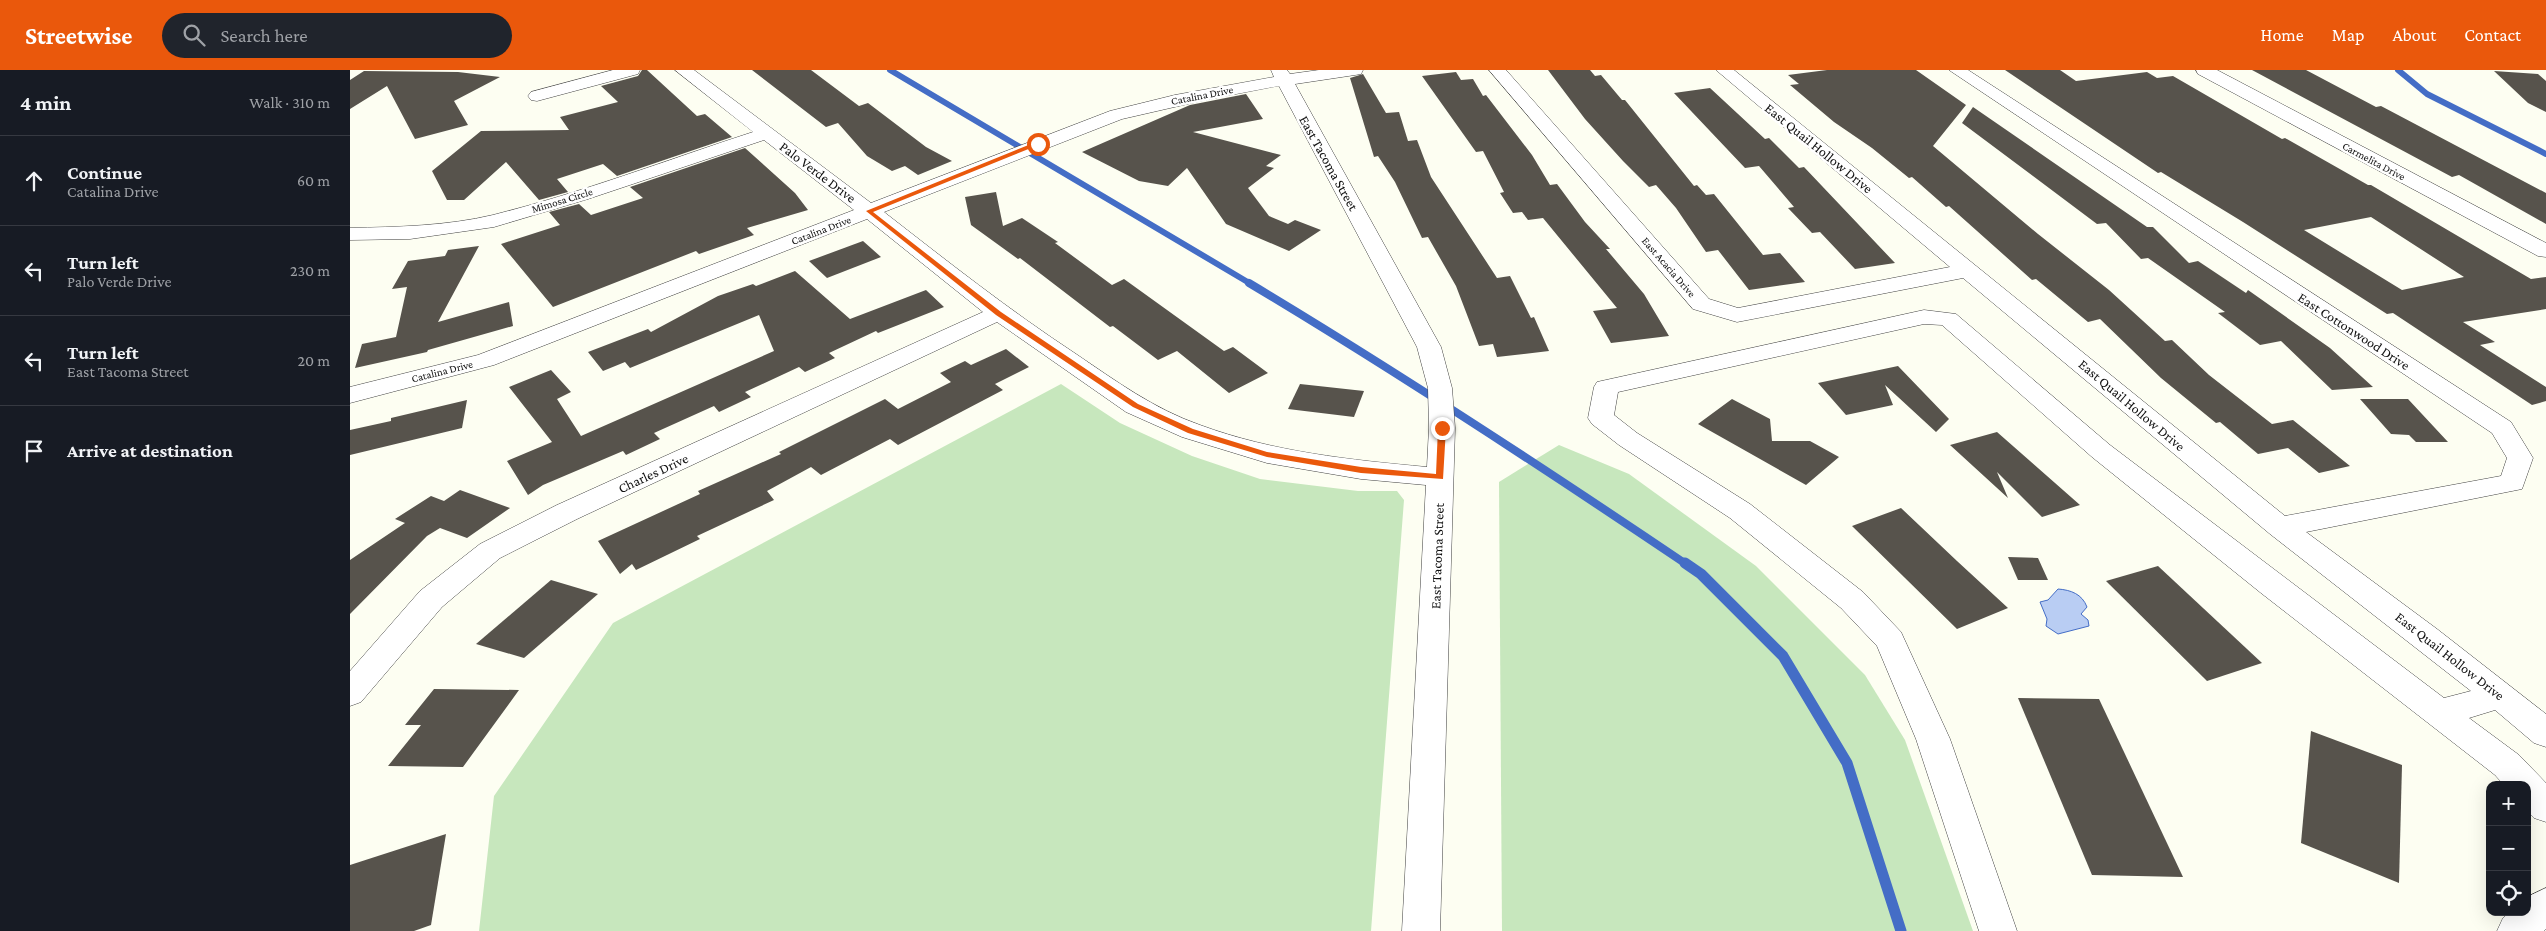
<!DOCTYPE html>
<html lang="en">
<head>
<meta charset="utf-8">
<style>
	body { margin:0; font-family:"Crimson Pro",serif; background:#20242c; color:#f1f3f6 }
	.controls { position:absolute; right:15px; bottom:15px; display:grid; overflow:hidden; border-radius:10px; box-shadow:0 5px 20px #0002 }
	.controls button { width:45px; height:45px; display:grid; place-items:center; padding:0; border:0; border-bottom:1px solid #363941; background:#171b24; color:#f1f3f6; font:25px sans-serif }
	.stop { position:absolute; width:15px; height:15px; margin:-11px; border:4px solid #ea580c; border-radius:50%; background:#fff }
	.stop.end { background:#ea580c; border-color:#fff; box-shadow:0 1px 5px #0008 }
	.list { margin:0; padding:0; list-style:none }
	h2 { display:flex; justify-content:space-between; align-items:center; height:65px; margin:0; padding:0 20px; font-size:21px }
	h2 small { font-size:16px; font-weight:400; color:#9ea1a6 }
	.list li { display:grid; grid-template-columns:32px 1fr auto; gap:15px; align-items:center; box-sizing:border-box; height:90px; padding:0 20px; border-top:1px solid #363941 }
	.list b { display:block; font-size:19px; white-space:nowrap }
	.list p { margin:0; font-size:16px; white-space:nowrap; color:#9ea1a6 }
	.list em { font-size:16px; font-style:normal; color:#9ea1a6 }
	.icon { flex:none; width:28px; height:28px; fill:none; stroke:currentColor; stroke-width:2; stroke-linecap:round; stroke-linejoin:round }
	.map { position:relative; flex:none; width:2196px; height:861px; overflow:hidden }
	header { display:flex; align-items:center; gap:30px; box-sizing:border-box; height:70px; padding:0 25px; background:#ea580c; color:#fff }
	header strong { font-size:24px }
	nav { display:flex; gap:28px; margin-inline-start:auto; font-size:18px }
	.search { width:350px; height:45px; background:#20242c; display:flex; align-items:center; gap:12px; box-sizing:border-box; padding:0 18px; border-radius:28px; color:#9ea1a6; font-size:19px }
	main { display:flex }
	aside { flex:1; background:#171b24 }
	.map>svg:first-child { display:block }
	.green { fill:#c7e7bd }
	.water { fill:#b9cdf3; stroke:#446dc6 }
	.lines { fill:none; stroke-linecap:round; stroke-linejoin:round }
	.stream-far2 { stroke:#446dc6; stroke-width:6 }
	.stream-far1 { stroke:#446dc6; stroke-width:8 }
	.stream { stroke:#446dc6; stroke-width:11 }
	.building { fill:#57534c; fill-rule:evenodd }
	.minor-casing { stroke:#424242; stroke-width:1 }
	.minor { fill:#fff; fill-rule:evenodd }
	.route { fill:#ea580c }
	.labels { text-anchor:middle; dominant-baseline:central; stroke-width:5; stroke-linejoin:round; paint-order:stroke }
	.far-street-label { font-size:11px; fill:#0f0f0f; stroke:#fff }
	.street-label { font-size:14px; fill:#0f0f0f; stroke:#fff }
</style>
</head>
<body>
<header>
<strong>Streetwise</strong>
<div class="search"><svg class="icon" aria-label="search" viewBox="0 0 24 24"><circle cx="10" cy="10" r="6"/><path d="M15 15l6 6"/></svg>Search here</div>
<nav><a>Home</a><a>Map</a><a>About</a><a>Contact</a></nav>
</header>
<main>
<aside>
<h2>4 min<small>Walk · 310 m</small></h2>
<ul class="list">
<li><svg class="icon" aria-label="ahead" viewBox="0 0 24 24"><path d="M12 20V5M6 11l6-6 6 6"/></svg><div><b>Continue</b><p>Catalina Drive</p></div><em>60 m</em></li>
<li><svg class="icon" aria-label="left" viewBox="0 0 24 24"><path d="M17 20v-9H6M10 6l-5 5 5 5"/></svg><div><b>Turn left</b><p>Palo Verde Drive</p></div><em>230 m</em></li>
<li><svg class="icon" aria-label="left" viewBox="0 0 24 24"><path d="M17 20v-9H6M10 6l-5 5 5 5"/></svg><div><b>Turn left</b><p>East Tacoma Street</p></div><em>20 m</em></li>
<li><svg class="icon" aria-label="arrive" viewBox="0 0 24 24"><path d="M6 21V4h12l-3 4 3 4H6"/></svg><div><b>Arrive at destination</b></div></li>
</ul>
</aside>
<div class="map">
<svg width="2196" height="861" viewBox="0 0 2196 861">
	<rect width="100%" height="100%" fill="#fdfef2"/>
	<g class="green">
		<path d="M711,314L770,353L842,386L910,409L1008,421H1047L1054,430L1021,861H129L144,726L263,553Z"/>
		<path d="M1209,375L1279,404L1406,496L1515,605L1555,670L1623,861H1152L1149,412Z"/>
	</g>
	<path class="water" d="M1708,519C1721,520 1732,524 1737,537L1731,544L1738,550L1739,556L1708,564L1696,556L1697,549L1690,532L1698,530Z"/>
	<g class="lines">
		<g class="stream-far2">
			<path d="M540,0L901,214"/>
			<path d="M2048,0L2077,24L2196,84"/>
		</g>
		<path class="stream-far1" d="M899,213C1048,302 1192,397 1336,494"/>
		<path class="stream" d="M1335,493L1351,504L1433,586L1497,693L1551,861"/>
	</g>
	<g class="building">
		<path d="M292,0H297L347,46L355,44L382,67L267,106L253,94L207,109L218,122L189,130L156,92L114,130H97L82,101L131,61L219,60L210,47L268,32L251,16L288,6Z"/>
		<path d="M402,0H461L509,36L518,33L576,77L602,91L568,105L555,96L542,101L517,86L488,53L476,57Z"/>
		<path d="M1198,0H1240L1245,6L1251,5L1272,30H1275L1344,116L1347,115L1356,125L1364,124L1413,185L1430,183L1455,212L1399,220L1368,180L1356,182L1326,138L1306,115L1299,117L1273,91L1235,49Z"/>
		<path d="M1477,0H1566L1616,35L1583,76L1688,164L1759,220L1815,271L1822,270L1859,305L1922,354L1943,350L2000,396L1969,403L1938,378L1908,384L1870,352L1866,353L1811,308L1750,249L1738,252L1686,209L1682,210L1599,136L1596,137L1562,107L1559,108L1522,78L1484,52L1440,15L1449,14L1438,5Z"/>
		<path d="M1655,0H1710L1726,11L1797,2L1807,8L1823,6L1932,69L1935,68L2018,115H2021L2181,209L2196,207V239L2113,252L2145,272L2130,275L2196,317V331L2182,335L2043,243L2037,244L1893,152L1811,102L1808,103ZM2021,147L2114,207L2052,220L1954,160Z"/>
		<path d="M1902,0H1956L2026,37L2031,36L2196,123V154L2109,105L2102,107Z"/>
		<path d="M14,1L108,2L150,7L104,31L118,55L65,69L37,16L0,39V10Z"/>
		<path d="M2144,1L2188,4L2196,11V42L2178,33Z"/>
		<path d="M1106,2L1111,10L1123,9L1133,26L1136,25L1182,85L1200,115L1207,114L1235,152L1260,179H1256L1294,224L1319,266L1261,273L1243,241L1267,238L1193,148L1178,150L1172,142L1163,143L1150,123L1154,122L1133,81L1126,82L1072,6Z"/>
		<path d="M1013,4L1036,43L1049,42L1058,71L1067,70L1081,107L1147,208L1160,206L1181,248L1184,247L1199,281L1147,287L1143,274L1129,276L1106,216L1078,167L1072,168L1045,112L1028,86L1024,87L1000,8Z"/>
		<path d="M1360,18L1415,69L1419,68L1449,98L1454,97L1545,193L1505,199L1470,162L1462,163L1438,138L1444,137L1409,96L1395,98L1324,23Z"/>
		<path d="M896,24L913,49L843,62L931,85L916,96L924,98L898,118L919,146L938,154L945,150L971,160L939,181L876,154L837,98L818,116L789,111L732,82L840,35Z"/>
		<path d="M1623,37L1797,157H1803L1839,193L1848,191L1896,223L1898,220L1980,278L2023,317L1982,320L1931,271L1910,275L1868,243L1875,242L1798,188L1791,189L1756,153L1747,154L1612,53Z"/>
		<path d="M395,78L445,123L458,140L397,158L404,165L349,184L346,181L203,237L151,174L210,155L199,142L229,134L241,145L293,128L280,117Z"/>
		<path d="M646,122L653,156L672,148L708,172L705,173L762,215L774,209L874,281L883,277L918,303L879,323L827,281L808,290L763,256L760,257L670,188L668,189L621,155L615,127Z"/>
		<path d="M513,171L531,187L477,208L459,191Z"/>
		<path d="M129,176L88,252L159,232L163,256L78,280L77,282L5,298L12,274L46,267L57,217L42,219L58,191L95,186L98,180Z"/>
		<path d="M445,201L500,249L576,220L594,237L528,263L526,261L479,283L485,288L455,302L449,297L395,322L401,327L369,342L364,336L304,363L310,369L276,385L273,381L193,415L178,425L157,391L202,372L159,317L201,300L221,322L207,329L231,366L424,281L409,245L280,298L275,292L253,301L238,282L298,259L301,262L368,226L403,214L406,216Z"/>
		<path d="M656,279L679,297L645,314L653,320L548,375L540,369L471,405L461,397L417,421L424,430L347,466L350,469L286,500L282,494L270,504L248,471L350,424L348,421L431,384L429,382L535,329L548,339L601,312L590,303L615,291L621,295Z"/>
		<path d="M1548,296L1599,349L1586,362L1535,315L1543,335L1496,345L1468,313Z"/>
		<path d="M950,314L1014,321L1004,347L938,339Z"/>
		<path d="M1382,329L1420,349L1422,371H1460L1489,387L1456,415L1348,354Z"/>
		<path d="M2010,329H2058L2098,372H2066L2059,365L2041,364Z"/>
		<path d="M117,330L112,358L0,385V360L41,351V348Z"/>
		<path d="M1647,362L1730,435L1692,447L1647,402L1658,428L1600,375Z"/>
		<path d="M110,420L160,438L117,468L90,458L77,466L0,544V490L55,453L45,449L81,426L94,431Z"/>
		<path d="M1551,438L1607,491L1658,538L1607,559L1502,456Z"/>
		<path d="M1658,487L1688,488L1698,510H1668Z"/>
		<path d="M1808,496L1912,593L1857,611L1756,511Z"/>
		<path d="M201,510L248,524L174,588L126,574Z"/>
		<path d="M84,619L169,620L113,697L38,696L71,655H55Z"/>
		<path d="M1668,628L1749,629L1833,807L1742,805Z"/>
		<path d="M1961,661L2052,695L2049,813L1951,773Z"/>
		<path d="M96,764L81,855L64,861H0V795Z"/>
	</g>
	<g class="lines">
		<g class="minor-casing">
			<g id="minor">
				<path d="M263,0H290L288,4L187,31L181,30L178,26L181,22Z"/>
				<path d="M325,0H344L521,133L760,41L825,25L924,7L921,0H937L940,4L969,0H1013L1011,4L1005,5L945,14L1091,277L1102,318L1105,358L1090,861H1052L1076,415L1011,409L917,393L832,367L776,342L647,252L227,449L150,488L92,537L11,632L0,636V601L70,521L130,474L207,435L633,242L517,149L144,295L0,333V317L128,285L504,140L414,70L238,129L144,157L60,169L0,170V158C47,157 97,156 143,145C231,123 317,90 403,62ZM929,16L1067,277L1078,318L1079,358L1077,397C1001,390 923,382 850,355C804,339 766,311 726,284C659,240 597,191 534,142L772,49L855,30Z"/>
				<path d="M1139,0H1156L1359,229L1388,238L1600,197L1366,0H1384L1935,446L2151,406L2157,388L2142,363L1599,0H1618L2161,352L2183,388L2172,419L1956,462L2087,559L2196,644V677L2184,673L2145,640L2119,648L2169,685L2196,713V752L2184,748L2177,741V715H2154L2145,705L1911,523L1742,387L1592,255L1574,254L1268,322L1264,345L1287,363L1400,434L1513,522L1551,562L1600,669L1667,861H1629L1566,669L1527,576L1491,538L1380,448L1269,375L1242,354L1238,348L1244,317L1247,312L1574,240L1606,244L1760,375L2094,628L2121,621L1920,464L1613,208L1387,252L1343,239Z"/>
				<path d="M1846,0H1867L2196,173V187L2188,186L1848,4Z"/>
				<path d="M2196,818V859L2194,861H2147L2153,848L2160,842H2177V827Z"/>
			</g>
		</g>
		<use href="#minor" class="minor"/>
	</g>
	<path class="route" d="M686,72L691,74L523,142L651,242L788,334L843,359L917,382L1011,397L1086,404L1088,358L1092,355L1096,358L1093,409L1011,403L917,387L838,363L783,337L646,245L516,141Z"/>
	<g class="labels">
		<g class="far-street-label">
			<text transform="translate(852 25) rotate(-11)">Catalina Drive</text>
			<text transform="translate(2024 91) rotate(28)">Carmelita Drive</text>
			<text transform="translate(212 130) rotate(-17)">Mimosa Circle</text>
			<text transform="translate(471 160) rotate(-21)">Catalina Drive</text>
			<text transform="translate(1319 197) rotate(49)">East Acacia Drive</text>
			<text transform="translate(92 301) rotate(-14)">Catalina Drive</text>
		</g>
		<g class="street-label">
			<text transform="translate(1469 78) rotate(39)">East Quail Hollow Drive</text>
			<text transform="translate(979 93) rotate(61)">East Tacoma Street</text>
			<text transform="translate(468 102) rotate(37)">Palo Verde Drive</text>
			<text transform="translate(2004 261) rotate(33)">East Cottonwood Drive</text>
			<text transform="translate(1782 335) rotate(40)">East Quail Hollow Drive</text>
			<text transform="translate(303 403) rotate(-25)">Charles Drive</text>
			<text transform="translate(1087 486) rotate(-88)">East Tacoma Street</text>
			<text transform="translate(2100 586) rotate(38)">East Quail Hollow Drive</text>
		</g>
	</g>
</svg>
<div class="controls">
<button>+</button>
<button>−</button>
<button><svg class="icon" aria-label="locate" viewBox="0 0 24 24"><circle cx="12" cy="12" r="6"/><path d="M12 2v4M12 18v4M2 12h4M18 12h4"/></svg></button>
</div>
<div class="stop" style="left:688px;top:74px"></div>
<div class="stop end" style="left:1092px;top:358px"></div>
</div>
</main>
</body>
</html>
